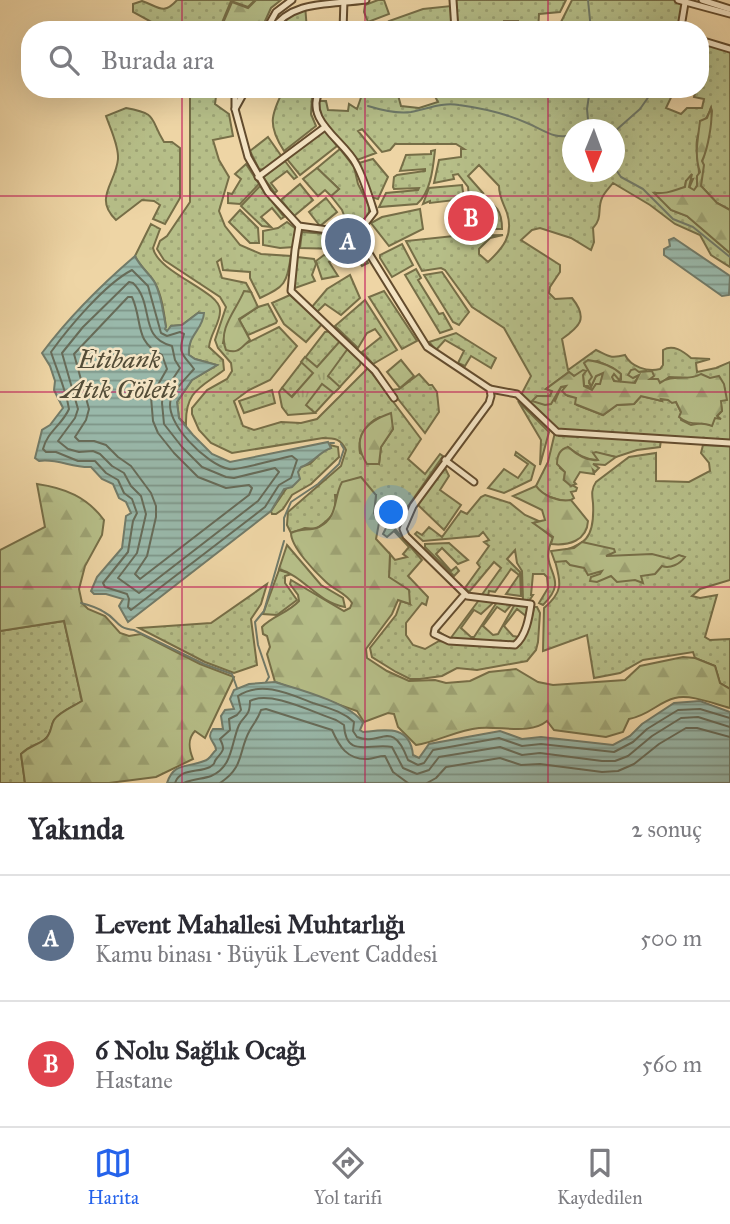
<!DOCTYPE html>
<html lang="tr">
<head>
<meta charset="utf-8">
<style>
	body { margin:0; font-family:"IM FELL Great Primer",serif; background:#f2f2f3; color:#2b2b33 }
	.compass { position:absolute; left:562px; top:119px; width:63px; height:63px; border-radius:50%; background:#fff; box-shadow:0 7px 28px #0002; rotate:181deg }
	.you { position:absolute; left:392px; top:513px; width:24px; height:24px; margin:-18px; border:5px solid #fff; border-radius:50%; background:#1a73e8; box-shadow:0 0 0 10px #1a73e833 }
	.badge { display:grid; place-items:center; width:46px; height:46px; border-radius:50%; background:#2563eb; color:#fff; font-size:23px; font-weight:700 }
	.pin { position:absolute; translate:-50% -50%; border:4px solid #fff; box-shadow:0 2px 7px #0006 }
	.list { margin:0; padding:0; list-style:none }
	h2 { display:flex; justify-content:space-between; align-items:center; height:91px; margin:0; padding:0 28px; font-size:30px }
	h2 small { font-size:23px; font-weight:400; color:#7c7c81 }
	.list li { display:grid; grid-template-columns:46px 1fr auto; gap:21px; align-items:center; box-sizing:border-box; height:126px; padding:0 28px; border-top:2px solid #e1e1e2 }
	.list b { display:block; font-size:26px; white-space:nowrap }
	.list p { margin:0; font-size:23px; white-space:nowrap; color:#7c7c81 }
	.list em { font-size:23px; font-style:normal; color:#7c7c81 }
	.icon { flex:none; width:38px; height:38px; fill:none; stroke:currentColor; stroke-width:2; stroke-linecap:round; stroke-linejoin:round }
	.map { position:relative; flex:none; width:730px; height:783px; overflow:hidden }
	.search { position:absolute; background:#fff; box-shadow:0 7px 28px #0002; left:21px; right:21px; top:21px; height:77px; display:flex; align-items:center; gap:18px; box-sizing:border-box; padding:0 24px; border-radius:28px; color:#7c7c81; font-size:26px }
	.sheet { height:343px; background:#fff }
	nav { display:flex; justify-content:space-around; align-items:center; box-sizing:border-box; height:98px; border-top:2px solid #e1e1e2; background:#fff; font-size:19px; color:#7c7c81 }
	nav a { display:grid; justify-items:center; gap:4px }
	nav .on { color:#2563eb }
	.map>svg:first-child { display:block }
	.grass { fill:url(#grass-dots); stroke:#766e47; stroke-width:2; fill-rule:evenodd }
	.forest { fill:url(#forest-firs); stroke:#766e47; stroke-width:2 }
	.park { fill:url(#park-tufts); stroke:#766e47; stroke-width:2 }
	.pitch { fill:#b6be88; stroke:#766e47; stroke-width:2 }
	.water { fill:url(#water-rules); stroke:#717a68; stroke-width:2 }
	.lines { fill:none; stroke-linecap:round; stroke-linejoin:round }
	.shore { stroke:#676b58; stroke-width:2 }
	.stream { stroke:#717a68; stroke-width:2 }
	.minor-casing { stroke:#634c2e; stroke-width:9 }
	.minor { stroke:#f4e4c4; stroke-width:5 }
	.grid { fill:none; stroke:#c2185b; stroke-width:2; stroke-opacity:0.55 }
	.labels { text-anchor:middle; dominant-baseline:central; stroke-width:5; stroke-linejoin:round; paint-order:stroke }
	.water-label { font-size:26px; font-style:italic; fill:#534c37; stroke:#f4e4c4 }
</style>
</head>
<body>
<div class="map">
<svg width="730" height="783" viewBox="0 0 730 783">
	<defs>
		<pattern id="grass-dots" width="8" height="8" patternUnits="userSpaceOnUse" patternTransform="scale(1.75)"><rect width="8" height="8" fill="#b6be88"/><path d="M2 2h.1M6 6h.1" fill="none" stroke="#9da374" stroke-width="1.8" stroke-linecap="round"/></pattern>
		<pattern id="forest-firs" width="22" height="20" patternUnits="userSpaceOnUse" patternTransform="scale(1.75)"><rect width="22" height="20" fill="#b6be88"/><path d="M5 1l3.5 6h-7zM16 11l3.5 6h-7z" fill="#9da374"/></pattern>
		<pattern id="park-tufts" width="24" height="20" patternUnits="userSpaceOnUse" patternTransform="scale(1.75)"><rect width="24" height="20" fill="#b6be88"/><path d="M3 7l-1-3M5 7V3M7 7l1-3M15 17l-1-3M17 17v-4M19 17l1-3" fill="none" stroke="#9da374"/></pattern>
		<pattern id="water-rules" width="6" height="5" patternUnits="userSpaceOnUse" patternTransform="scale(1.75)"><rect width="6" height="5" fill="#99b8aa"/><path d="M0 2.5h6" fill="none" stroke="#7e9588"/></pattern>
	</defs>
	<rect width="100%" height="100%" fill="#eed5a5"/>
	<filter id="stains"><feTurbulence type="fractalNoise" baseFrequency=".00286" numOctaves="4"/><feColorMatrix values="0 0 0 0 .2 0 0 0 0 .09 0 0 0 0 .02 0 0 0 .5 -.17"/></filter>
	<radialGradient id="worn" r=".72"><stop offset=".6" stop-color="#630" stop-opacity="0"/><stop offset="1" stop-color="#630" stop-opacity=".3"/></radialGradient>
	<g class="grass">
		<path d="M177,0H255L248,7L231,1L219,30H166L133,12V4L142,1C158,6 163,16 177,0Z"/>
		<path d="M378,0H384L389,14L368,22L364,12L365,5Z"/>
		<path d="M456,0H566L560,12L539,14L538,30H518V21H504L503,30H458Z"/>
		<path d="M572,0H678L685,3L682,30H557Z"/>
		<path d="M305,5L307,30H275L288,13Z"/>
		<path d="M451,6L452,30H393L389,21L423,9Z"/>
		<path d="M700,42L730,51V210L717,203L701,186C699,161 709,136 712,111L711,108C707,119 698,129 697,140C694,158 705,175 694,191L689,188L693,179L686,181L685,187L669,194L656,193L671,210L687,216L730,253V267L711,255L700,235L675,224L650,205L613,183C610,187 604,193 602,198C597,209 603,218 593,228L594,242L591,250L571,238L540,228L532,230L521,240L560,265V272L550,287L549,293L555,299L572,298C589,319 579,327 562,339L568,370L596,350C609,356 610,359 625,355C631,367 647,372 660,369L663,365V350C673,344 683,351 691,358L710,359L696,363L697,372L716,368L730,362V442L563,431L557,429L559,436L661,440L660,447L637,450L616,457L594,453L599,460C587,461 577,454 568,447L560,468L565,472L564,480L577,488L576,491L571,492L574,498L569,501C557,500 543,496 536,486L548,462L556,428L521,395L531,376L504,328L472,307L445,270L441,268L422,271L406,241L454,236L503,235L490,238L479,249V254L488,262C503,248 514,235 507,213C503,202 499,197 499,186L479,165L468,176L483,193L469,197L468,187L458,174L453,175L454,179L434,183L439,160L461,157V149H464L456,144H395L390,150L382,152L362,129L358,131L376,153L357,160C345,138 318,128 318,101H326L328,110L348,111L349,104L357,109L364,89H412L414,92L398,95L401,106L419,108L438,102L431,89H675L666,108L681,114L687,108H702L704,99L694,97L696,89H700ZM572,130H614V172H572ZM597,361L613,368L621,375V379L614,374L612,375V379L618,383L633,384L640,375H638L639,372L646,371L650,380L661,383L669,377L712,379L718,377L725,390L720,399L722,411L714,419L712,425L702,423L691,425L681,420V412L676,402L662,398V401L641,396L634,404L617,405L603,415L577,405L576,397L568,396L566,386L561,387L555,401L550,396L552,391L546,389L569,372L574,376L586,371L583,375L584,386H588L592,391L596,384H601L603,373L596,376L591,386L589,383L593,377L585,364Z"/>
		<path d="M190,89H217L215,104L229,114L233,136L213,140L219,160L229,177L219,211L225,226L240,245L261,254L291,256C286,284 286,286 260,298L250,278V272L223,270L221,259L217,262L222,278L246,283L251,292H244C237,310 226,323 223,343L245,344L279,327L297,346L270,380L249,390L234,401L243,426L254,430L281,422L301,423L317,419L368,368L421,439L408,459L425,474L440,454L443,456L409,505L395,518L383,517L379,523L374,514L376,495H335C337,514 331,518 316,529L305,528L291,533L287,525L288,512L341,466L346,450C341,439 335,438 323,438L232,453L211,443L199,430L192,414V408L207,390L227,379L232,371L231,363L218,348L215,340L226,307L220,297L164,260L157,249L160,241L167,236L190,202ZM380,417L390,419L393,429L381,447L379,464L360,453C357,438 366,423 380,417Z"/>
		<path d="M284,89H293L312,97L311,114L316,126L284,151C268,126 270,116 284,89Z"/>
		<path d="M126,108C159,114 149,118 164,142H172L180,148V198L165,224L153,219L160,205L154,201L142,200L116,220C93,198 116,183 118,159C119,146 110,128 106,116Z"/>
		<path d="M324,129L337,146L300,175L286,158Z"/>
		<path d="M268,137L282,157L264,170L259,169L250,151Z"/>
		<path d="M340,149L354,167L358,184L369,206V214L361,225L348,226L342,210L331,196L339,189L317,168Z"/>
		<path d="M435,150C433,168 431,192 417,204L379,207L386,193L418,190L419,188L394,189L393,187L394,177L397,175L425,171V169L400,171L406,155L431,154V151Z"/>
		<path d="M373,159L388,177L378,199L371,197L359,163Z"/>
		<path d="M285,161L297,177L294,179L287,171L271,183L277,191L275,193L263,177Z"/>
		<path d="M246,164L259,184L240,204L228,203V193L232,194L241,179L235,174Z"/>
		<path d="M300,184L313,200L294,216L281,200Z"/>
		<path d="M462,185L464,199L430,203V201L423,204L429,188Z"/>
		<path d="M260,186L284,217L281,219L272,208L261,217L271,227L262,226L241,206Z"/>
		<path d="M326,198L337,212L320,226L309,212Z"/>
		<path d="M479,201C497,202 502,212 502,229H483L482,210H468V213H466L470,229L455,230L451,205Z"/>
		<path d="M420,209L423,229L389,246L371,223L382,217Z"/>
		<path d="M240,210L258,228L259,243H250L229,222Z"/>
		<path d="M287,222L296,229L294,247L280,248L263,245V231L278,228Z"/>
		<path d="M151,224L160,229L153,248C158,273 220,291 220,310C221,322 210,334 209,347L223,360L224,370C200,388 185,391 186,425L179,418L177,402L192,380L217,365L195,359L189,355C188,341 195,327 198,313L182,325L171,326L168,332L164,329L166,327C164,313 162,296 155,283C150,274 140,267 135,256Z"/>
		<path d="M302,232L339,235V249L300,248Z"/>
		<path d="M357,243L368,263L362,266L356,257L348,262L342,252V246Z"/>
		<path d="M402,244L413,265L392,277L380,258V255Z"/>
		<path d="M324,255H338L339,257L329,262L338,276L322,279L316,261Z"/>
		<path d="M297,257L314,259L316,264L312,275L315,281L295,288L293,284Z"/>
		<path d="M416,269L421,278L418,280L439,314L443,313L452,329L440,333L405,275Z"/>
		<path d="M442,272L469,312L459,325L453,322L424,275Z"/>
		<path d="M350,275L360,298L341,315L325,304L317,312L311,308L327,289Z"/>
		<path d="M384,291L417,341L402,349L369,297Z"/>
		<path d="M290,295L322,324L306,342L284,324L272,303Z"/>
		<path d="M365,300L397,350L373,364L362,352L381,337L375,329L367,333L358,348L335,326Z"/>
		<path d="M268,304L277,321L276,323L248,335L239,320L258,307Z"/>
		<path d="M331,331L361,360L360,365L338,389L316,373L291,397L282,388L325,332Z"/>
		<path d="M456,333L496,358L491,368L471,356L465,366L458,363L464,351L445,340L436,350L429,342Z"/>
		<path d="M419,374L429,385H432L437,392L439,412L425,433L391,390L399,389Z"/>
		<path d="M322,378L336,390L315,413H308L300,407Z"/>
		<path d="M272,390L275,403L244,413L239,401Z"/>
		<path d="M518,401L549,432L540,465L541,440Z"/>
		<path d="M330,445L338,447L339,457L311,484L292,495L283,509L276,514H272L271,511L301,467L310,464L323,451L331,448Z"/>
		<path d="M703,445L730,446V580L700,589L692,596L700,598L717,595L705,637L710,640L730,639V689L720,683L715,666L695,658L693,652L643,660L620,673L594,678L587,635L543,651L544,608C567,589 559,579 553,553C586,545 595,539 593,503C592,495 591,489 596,482L629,457L656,453V481L689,482L710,471L709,463L701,453Z"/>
		<path d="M516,452L535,466L531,480L504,493L488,488L504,469L518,478L528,464L515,455Z"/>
		<path d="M445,468L449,476L440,490L461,505L444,530L417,504Z"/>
		<path d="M485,495L510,503L525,515L541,522L534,523L553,538C536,571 573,576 543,605L539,603L548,588L547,577L544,574H533L531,595H533L529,601L523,600L522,571L517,563L515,550L507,559L520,572L521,596L506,594L519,575L511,569L495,592L489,591L488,596H481L501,568L494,562L469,592L465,588L480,567L477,563L489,546L484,542L489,540L483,532L479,536L423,541L415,534L417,532L422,535L429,527L442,537L461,511L467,514L481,497Z"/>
		<path d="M389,522L422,560L408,576L428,597L426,605L422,603L406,623V635L413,645L425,649L439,641L519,645L532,617L534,607H537L540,613L538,642L536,650L527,661L477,670L457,668L442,676L420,679H410L396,672L372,657L370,648L396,615L401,601L410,604L389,577L390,554L395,560L407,557L403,554L409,547L394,531L387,537L383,534Z"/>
		<path d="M449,543L468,560L458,564L442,548L436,554L451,571L456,567L459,571L454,576L425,547V544Z"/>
		<path d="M279,570L292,574L285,576V583L297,600L277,615L263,614Z"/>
		<path d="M267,584L261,604L251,619L257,665L234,673L205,662L139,628L211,623Z"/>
		<path d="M479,600L494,602L481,614L474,610L461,628L471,637H474L497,602L512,604L505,612L497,607L483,626L493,635L498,634L515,604L529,606L527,617L517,609L504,626L513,636L519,637L515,643L449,640L436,633L451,612L438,631L450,639Z"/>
		<path d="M64,621L82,701C74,706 59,712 54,720C50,727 52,734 44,740C36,746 31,744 21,754L25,783H0V631Z"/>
	</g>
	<g class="forest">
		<path d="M256,0H281L271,8L261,30H220L232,2L248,8Z"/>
		<path d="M711,108C713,120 708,149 702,161L704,165L701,186L717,203L730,210V253L687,216L671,210L654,193C669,194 674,190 685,187L686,181L692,174L689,187L694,190L697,186V176L700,172C694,155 698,139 700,121L707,118Z"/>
		<path d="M244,291L251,292L258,307L239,319L250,340C240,348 239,354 226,350C217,329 237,309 244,291Z"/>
		<path d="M588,360C600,362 613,366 621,374L620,381L614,374L612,377L614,381L635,383L639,375L633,378L628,375L631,370L635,369L639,372L652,371L654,376L650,379H658L660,383C672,373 688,382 701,374L710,378L719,376L724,384L727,400L721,401L722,411L717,416L721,419L715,418L712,426C700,421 690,427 679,417L681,412L676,402L672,403L668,400L661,399L662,401L641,396L634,404L617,405L603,415L575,404L576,398L566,395L562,391L566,386L561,387L551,404L545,405L532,401L537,396H550L552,391L546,389L569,372L574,376L583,370L586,371L583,375L584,386L592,390L596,384H600L603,373L596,376L591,387L589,381L592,377L584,363Z"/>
		<path d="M391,413L393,429L381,447L379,464H367C350,438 365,422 391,413Z"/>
		<path d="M568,447C576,454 587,462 598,460L593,453L596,452L616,457L605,465L593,464L599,468L595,472L593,470L594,474L580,472L574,482L576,484L571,486L564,480L565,472L557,464C557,455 560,449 568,447Z"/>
		<path d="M361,477L376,495L374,513L379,523L376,539L390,554L389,577L409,590L410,604L398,600L392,614L366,649L367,658L387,671L409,681L435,680L446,683L470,681L489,672L516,669L538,682L553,685L625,680L640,666L683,657L695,658L715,666L720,683L730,689V708C714,704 691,694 675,698C658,702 650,715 629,719L623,732L606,737L554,730L547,721C530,735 502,726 479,728C457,730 437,742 416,745L398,727L394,714L388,713L364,722L357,711L275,682L267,654L270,647L267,636L263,634L262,627C272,616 288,613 299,601L298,595L290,584L291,580L344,611L350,608L352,603C346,593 334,590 326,582C315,572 291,547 291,533C301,528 310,531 319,527C339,517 333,498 342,482Z"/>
		<path d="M37,484C65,488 87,497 104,520L102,535L85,566L79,589L82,603L88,609L105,616L120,633L129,636L141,634L200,664L234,677L205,738L195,731C187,739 189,749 193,759L156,777L109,783H25L21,754C31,745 36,746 44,740C52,734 50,727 54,720C59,712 74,706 82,701L64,621L0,631V550L45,527Z"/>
		<path d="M536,486C543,496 558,502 571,500L588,521C587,541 568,546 551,544L553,537L533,523L545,520L542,510L513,496Z"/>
		<path d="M582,542L614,549L615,552L606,556L652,554L671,559L679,555L685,557C680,564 670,569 662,566L655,574L641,576L643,583L635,580L617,582L611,576L597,582L590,581L591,577L600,574L602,571L588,575L584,568L570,565L566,561L555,562L551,551L574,548Z"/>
		<path d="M287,545L321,585L343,598L345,607C318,603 304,576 279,569Z"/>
	</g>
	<g class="park">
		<path d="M317,168L339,189L331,196L325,190L318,196L303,179Z"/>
		<path d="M341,340L349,347L328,376L340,387L334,393L322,384L306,405L315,413L288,415L282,407L279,392L282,388L292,397L313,373L301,362L305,357L317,367Z"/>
	</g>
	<path class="pitch" d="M401,360L414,376L400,388L387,372Z"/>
	<g class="water">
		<path d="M674,238L730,276L729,295L722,296L664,255V249L670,246L669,240Z"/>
		<path d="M135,256C140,267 150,274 155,283C162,297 163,313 166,327L165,329L167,331L171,326L182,325L198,313H204C203,330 187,335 189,355L195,359L217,365L192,380L177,402L179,418L193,435L212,454L230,462L328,442L331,448C319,452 313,463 301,467L298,472L300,479L292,487L284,489L271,511L128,622L119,606L123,599L106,594H94L91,591L97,577L122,548L126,516L131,513L126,502L119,498L113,484L102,479L91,467C72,468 57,458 39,461L35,458L42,430L50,425L63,408L54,390L55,381L50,366L42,353C69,317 100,286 135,256Z"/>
		<path d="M275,682C298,689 351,703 363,723L360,730L363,732C384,730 410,724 413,755L419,758L429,744L500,731L522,739L541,737L613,745L630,736L642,724L674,703L700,701L730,712V783H167C174,762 187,768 204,761C211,759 211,754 216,750C216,742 205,739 213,729H223L221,716L225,710L234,709L230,699L234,690L249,684Z"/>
	</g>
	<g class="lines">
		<g class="shore">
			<path d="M132,270L148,286L161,333L167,336L180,332L184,334C177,355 184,355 194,369C187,377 175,388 171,399C163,422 207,465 229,469C237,471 280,458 292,456L297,460L291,478L279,485L265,507L131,610L128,607L129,599L127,594L105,587L103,583L128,552L133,521L137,513L132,499L124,493L118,480L106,473L95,461H78L56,452H46L43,449C47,432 62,425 69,409C66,389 57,371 51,352C69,327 105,284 132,270Z"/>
			<path d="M129,282L133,283C155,304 138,338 172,346L175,360L180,368L163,394L162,403L164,424L182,447L202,467L226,477L234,478L275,468L279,472L258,501L139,593L118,578L137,553L146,514L141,496L131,486L124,473L112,466L100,454L93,451L79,452L68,449L58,441L75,418L78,409L62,353L83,327Z"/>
			<path d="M128,297H132C143,321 134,342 162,355L167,369L151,397L153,421L158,433L174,453L198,477L226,488L249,485L252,488L249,495L140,579L135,574L147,556L156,517V506L151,493L131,466L118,457L106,445L94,441H79L75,437L86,420L89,409L74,354Z"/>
			<path d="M175,783C180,768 198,773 210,767C218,762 211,765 217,758C224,750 225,749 220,739L230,730L229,719L237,715L241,710L238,696C261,680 290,694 313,703C328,708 342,711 354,722L353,731L357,737C381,747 392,717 408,760L418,765L424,763L433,750L499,738L522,746L541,744L614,752L633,742L647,729L678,710L700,709L730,718"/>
			<path d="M184,783C193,779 203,779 211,776C233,767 231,743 239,725C244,715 250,717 250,701C271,690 314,713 336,720L344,725C346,760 371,742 392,747L403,768L417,774L429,770L439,757L500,747L522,755L540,753L602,761H615L628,756L652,736L681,718L698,717L730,727"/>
			<path d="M220,783C245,767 238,751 250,730C254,723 258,719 261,710L266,709L332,730C339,746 347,760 368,759C375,758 379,756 385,756L393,772L408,783"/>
			<path d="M427,783L436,778L446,767L500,758L521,765L540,764L602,772L618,771L634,764L659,744L686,728H697L730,737"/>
		</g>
		<g class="stream">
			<path d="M588,0L591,30"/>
			<path d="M368,106C381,110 397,114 411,112C427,109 442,102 459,105C481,108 507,114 527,123C544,130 554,140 572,135"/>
			<path d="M589,130L587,109L590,89"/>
			<path d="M614,132L640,109L654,89"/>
			<path d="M614,167L621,177L643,189L673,219L693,227L730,257"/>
			<path d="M330,443H334"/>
			<path d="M284,531V518L291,502L318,484L339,464L344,449L341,444"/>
			<path d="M81,603C89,605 98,608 104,612C118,619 115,628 134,630L204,664L232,674L237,688"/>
			<path d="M266,682L269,677L258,645L255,622L264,611L284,541"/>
		</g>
		<g class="minor-casing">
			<g id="minor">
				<path d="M453,0L455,30"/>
				<path d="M678,0L730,14"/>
				<path d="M702,0L730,9"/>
				<path d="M266,30L276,12L292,0"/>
				<path d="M272,30C292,0 329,5 366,0"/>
				<path d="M343,30L344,0"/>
				<path d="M685,30L681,27L685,3"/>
				<path d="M700,40L730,49"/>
				<path d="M239,89L235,98V109L248,157L268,192L299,226L357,234L427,347L490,389L491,396L489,403L413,506L403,529L406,536L461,590L467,596L531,604C529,618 526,636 515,645L449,641L434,634L435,629L465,594"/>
				<path d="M321,89C301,119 345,141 356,164C364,179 369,196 374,212L357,234"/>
				<path d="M235,109L246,89"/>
				<path d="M258,177L325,127"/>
				<path d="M299,226L295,250L291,291L375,371L394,398"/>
				<path d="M490,389L517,394L557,432L730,443"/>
				<path d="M445,460L474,482"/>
			</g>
		</g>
		<use href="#minor" class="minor"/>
	</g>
	<path class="grid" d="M182,0V30M365,0V30M548,0V30M182,89V783M365,89V783M548,89V783M0,196H730M0,392H730M0,587H730"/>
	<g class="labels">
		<g class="water-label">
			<text x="119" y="359">Etibank<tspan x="119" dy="30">Atık Göleti</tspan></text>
		</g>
	</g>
	<rect width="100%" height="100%" filter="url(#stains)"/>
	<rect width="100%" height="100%" fill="url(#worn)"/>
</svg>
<svg class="compass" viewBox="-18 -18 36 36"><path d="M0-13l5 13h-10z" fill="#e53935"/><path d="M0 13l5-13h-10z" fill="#7c7c81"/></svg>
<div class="you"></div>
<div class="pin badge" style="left:348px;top:241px;background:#5c6f8a">A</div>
<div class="pin badge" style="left:471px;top:218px;background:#e0444e">B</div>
<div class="search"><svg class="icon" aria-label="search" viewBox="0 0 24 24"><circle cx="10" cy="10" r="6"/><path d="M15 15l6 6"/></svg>Burada ara</div>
</div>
<section class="sheet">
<h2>Yakında<small>2 sonuç</small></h2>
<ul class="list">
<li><span class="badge" style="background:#5c6f8a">A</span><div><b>Levent Mahallesi Muhtarlığı</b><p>Kamu binası · Büyük Levent Caddesi</p></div><em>500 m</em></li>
<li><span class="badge" style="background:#e0444e">B</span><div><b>6 Nolu Sağlık Ocağı</b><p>Hastane</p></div><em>560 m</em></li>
</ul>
</section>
<nav>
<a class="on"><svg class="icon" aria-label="map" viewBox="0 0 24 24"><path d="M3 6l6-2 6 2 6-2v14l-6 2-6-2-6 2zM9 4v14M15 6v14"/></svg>Harita</a>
<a><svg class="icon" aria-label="directions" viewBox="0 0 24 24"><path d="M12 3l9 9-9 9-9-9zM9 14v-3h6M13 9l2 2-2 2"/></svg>Yol tarifi</a>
<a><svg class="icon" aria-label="saved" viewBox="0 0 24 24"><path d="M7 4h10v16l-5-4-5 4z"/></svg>Kaydedilen</a>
</nav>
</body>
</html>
